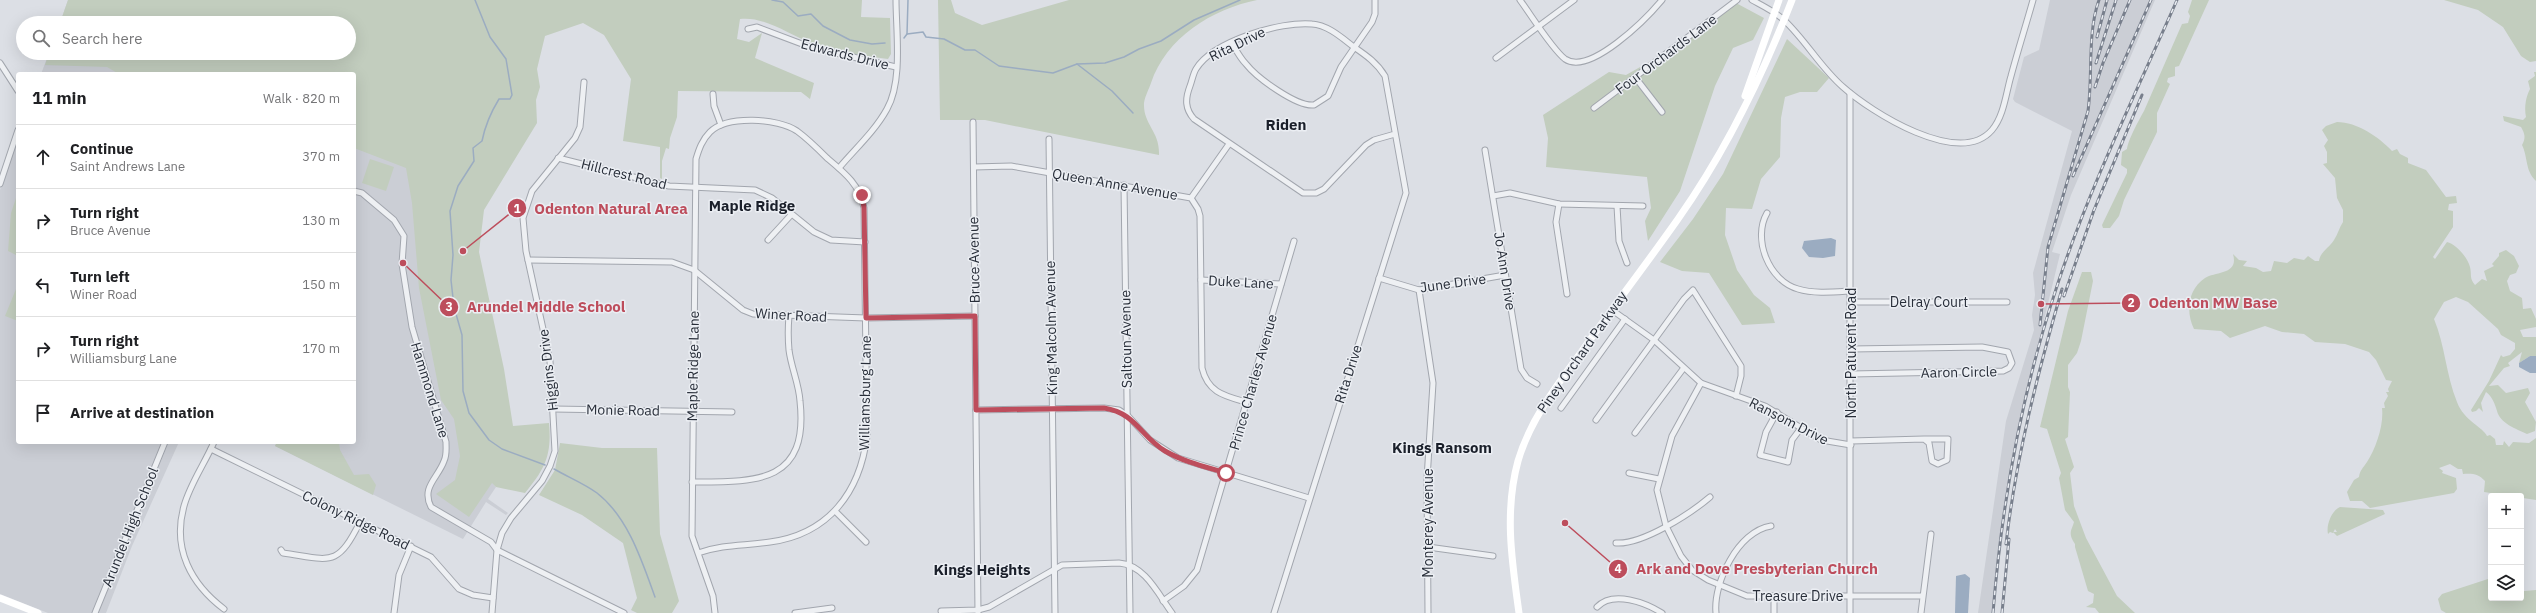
<!DOCTYPE html>
<html lang="en">
<head>
<meta charset="utf-8">
<style>
	body { margin:0; font-family:"IBM Plex Sans",sans-serif; background:#f2f2f2; color:#202124 }
	.controls { position:absolute; right:12px; bottom:12px; display:grid; overflow:hidden; border-radius:4px; box-shadow:0 4px 16px #0002 }
	.controls button { width:36px; height:36px; display:grid; place-items:center; padding:0; border:0; border-bottom:1px solid #e0e0e0; background:#fff; color:#202124; font:20px sans-serif }
	.stop { position:absolute; width:12px; height:12px; margin:-9px; border:3px solid #bd4d5c; border-radius:50%; background:#fff }
	.stop.end { background:#bd4d5c; border-color:#fff; box-shadow:0 1px 4px #0008 }
	.list { margin:0; padding:0; list-style:none }
	h2 { display:flex; justify-content:space-between; align-items:center; height:52px; margin:0; padding:0 16px; font-size:17px }
	h2 small { font-size:13px; font-weight:400; color:#757577 }
	.list li { display:grid; grid-template-columns:26px 1fr auto; gap:12px; align-items:center; box-sizing:border-box; height:64px; padding:0 16px; border-top:1px solid #e0e0e0 }
	.list b { display:block; font-size:15px; white-space:nowrap }
	.list p { margin:0; font-size:13px; white-space:nowrap; color:#757577 }
	.list em { font-size:13px; font-style:normal; color:#757577 }
	.icon { flex:none; width:22px; height:22px; fill:none; stroke:currentColor; stroke-width:2; stroke-linecap:round; stroke-linejoin:round }
	.map { position:relative; flex:none; width:2536px; height:613px; overflow:hidden }
	.search { position:absolute; background:#fff; box-shadow:0 4px 16px #0002; left:16px; top:16px; width:340px; height:44px; display:flex; align-items:center; gap:10px; box-sizing:border-box; padding:0 14px; border-radius:22px; color:#757577; font-size:15px }
	.panel { position:absolute; background:#fff; box-shadow:0 4px 16px #0002; left:16px; top:72px; width:340px; height:372px; border-radius:4px }
	.map>svg:first-child { display:block }
	.built { fill:#cbced5 }
	.green { fill:#c2cdbe }
	.water { fill:#9bacc1 }
	.lines { fill:none; stroke-linecap:round; stroke-linejoin:round }
	.stream { stroke:#9bacc1; stroke-width:1.5 }
	.minor-casing { stroke:#a2a6ae; stroke-width:7 }
	.minor { stroke:#eef0f3; stroke-width:5 }
	.secondary { stroke:#fff; stroke-width:7 }
	.rail-casing { stroke:#787f8c; stroke-width:3 }
	.rail { stroke:#ebeef3; stroke-width:1.5; stroke-dasharray:4.5; stroke-linecap:butt }
	.route { stroke:#bd4d5c; stroke-width:5 }
	.labels { text-anchor:middle; dominant-baseline:central; stroke-width:3; stroke-linejoin:round; paint-order:stroke }
	.street-label { font-size:14px; fill:#282e39; stroke:#ebeef3 }
	.neighbourhood-label { font-size:15px; font-weight:bold; fill:#1a1f2a; stroke:#ebeef3 }
	.leader { fill:none; stroke:#bd4d5c; stroke-width:1.5 }
	.callout-dot { fill:#bd4d5c; stroke:#ebeef3; stroke-width:1.5 }
	.mark-label { font-size:12px; text-anchor:middle; font-weight:bold; fill:#fff }
	.callout-label { font-size:15px; text-anchor:middle; font-weight:bold; fill:#bd4d5c; stroke:#ebeef3; stroke-width:3; stroke-linejoin:round; paint-order:stroke }
</style>
</head>
<body>
<div class="map">
<svg width="2536" height="613" viewBox="0 0 2536 613">
	<rect width="100%" height="100%" fill="#dcdfe5"/>
	<g class="built">
		<path d="M68,0H346L477,146L473,459L496,487L488,499L508,513L506,515L486,502L463,539L275,446L277,442H354V74H41L49,53H349V23H60Z"/>
		<path d="M2050,0H2155L2071,195L2052,252L2060,254L2017,431L1995,582L1993,613H1978L2006,421L2034,330L2032,315L2035,295L2033,273L2072,131L2015,102L2013,99L2024,57L2039,50Z"/>
		<path d="M18,139V442H179L132,546L106,613H48L0,594V190Z"/>
	</g>
	<g class="green">
		<path d="M68,0H862L861,17L890,18L891,54L888,59C864,56 835,52 812,43C789,35 765,16 740,19L737,39L749,42L762,33L755,58L814,83L810,99L801,92L678,91L677,117L670,138L669,149L666,148L662,161V179L660,178V147L623,141L631,79L604,35L583,23L545,36L537,69L540,87L536,100L537,123L484,210L479,252L504,369L513,426L549,423C552,455 545,469 525,493L496,487L492,483L469,517L436,494L455,480L460,456L454,419L441,400L419,288L412,203L406,168L354,148V74H119L107,67L45,65L49,53H349V23H60Z"/>
		<path d="M938,0H951L955,13L982,25L1069,0H1257C1212,9 1166,38 1151,83C1149,89 1145,96 1144,103C1143,125 1160,131 1159,155L985,120H940Z"/>
		<path d="M2192,0H2209L2179,66L2175,67V76L2168,78L2167,82L2170,84L2157,113V132L2124,200L2119,216L2110,228H2103L2102,225L2127,173V169L2121,165L2122,152L2127,149C2128,140 2139,120 2144,111L2182,24L2188,23L2190,16L2188,12Z"/>
		<path d="M2444,0H2536V61L2530,62L2521,56L2503,27L2478,10Z"/>
		<path d="M1736,3L1764,18L1753,40L1733,48L1715,86L1680,191L1648,241L1645,221L1651,208L1647,177L1546,167L1548,138L1543,115L1609,72L1626,75L1681,44Z"/>
		<path d="M1787,39L1829,78L1817,92H1800L1785,97L1781,118L1780,157L1761,179L1752,209L1726,208L1725,235L1737,270L1754,295L1770,308L1775,323L1742,325L1709,273L1682,271L1660,262L1693,219L1723,174Z"/>
		<path d="M2534,72H2536V181C2525,171 2528,157 2522,145C2526,138 2525,134 2521,127L2504,121L2503,116L2523,120L2526,117C2524,106 2526,97 2530,89L2528,81L2535,76Z"/>
		<path d="M2337,122C2357,122 2379,137 2392,151L2397,149L2400,154L2408,158V163L2426,170L2446,197L2456,196L2457,203L2449,204L2448,210L2453,211V227L2433,257L2435,259L2447,242C2456,244 2468,258 2470,267C2472,275 2469,278 2475,285L2482,279L2487,281L2484,271L2494,266L2492,264L2499,256V253L2506,250L2514,256L2519,266L2516,273L2510,275L2507,281L2510,291L2522,298L2523,309L2531,308L2536,319V327L2520,330L2523,337H2536V356H2530L2519,363L2522,352L2508,363L2510,366L2504,368L2489,386L2498,385L2506,393L2528,388L2530,393L2525,402L2536,422L2535,431L2527,434C2516,429 2500,423 2497,411C2495,404 2492,396 2486,392L2481,403L2483,412L2479,408L2476,411L2472,412L2471,410L2489,381L2501,355L2503,357L2510,355L2515,349V343L2501,335L2498,329L2468,302L2456,297L2444,302L2434,319C2445,345 2446,375 2457,402C2464,421 2483,427 2487,436L2490,435L2495,439L2496,445H2503L2504,441L2509,447L2513,442L2529,443L2536,438V500L2484,492L2485,481C2479,474 2472,473 2463,474L2462,469H2458L2450,464L2439,468L2443,471L2442,473L2456,478L2457,489L2454,493L2370,508L2362,501H2350L2347,492L2354,480L2359,477C2360,470 2363,468 2367,462C2376,448 2384,425 2382,408H2385L2384,403L2388,396L2386,392H2389L2388,389L2392,381L2386,380L2376,360L2369,352L2345,344L2315,342L2304,334L2282,332L2265,326L2230,338L2221,331L2194,329C2186,313 2187,290 2205,278C2216,271 2239,275 2233,254L2239,260L2247,261L2243,266L2256,268L2263,272L2271,271L2274,261L2287,263L2294,258L2304,260L2308,256L2315,261H2319C2320,252 2330,247 2334,240C2338,234 2339,228 2343,222V210L2337,198L2335,178L2323,164L2327,163V152L2324,146L2328,140L2322,130L2326,126Z"/>
		<path d="M370,159L394,167L386,191L362,183Z"/>
		<path d="M18,192V256L8,251L11,213Z"/>
		<path d="M2082,272H2091L2093,281L2081,341L2077,353L2068,365V387L2070,392L2068,437L2065,439L2074,467L2070,473L2074,506L2086,538L2117,596L2135,613H2099L2095,608L2086,607L2093,603L2094,594L2088,591L2075,547V544C2068,533 2071,532 2074,522L2065,510L2059,478L2061,473L2047,429L2040,427L2068,311Z"/>
		<path d="M18,284V321L5,316Z"/>
		<path d="M277,442H339L340,450L354,475L369,474L376,485L373,495L275,446Z"/>
		<path d="M560,443L602,448H657L660,534L679,601L672,613H637L631,610L637,598L623,543L582,515L539,495L555,470Z"/>
		<path d="M2340,507L2383,510L2385,514L2337,536L2333,532H2337L2335,529L2333,533L2330,532L2328,534C2326,526 2331,511 2340,507Z"/>
		<path d="M2491,578V598L2516,599L2524,594V591L2536,590V613H2446L2441,610L2438,599L2442,594Z"/>
	</g>
	<g class="water">
		<path d="M1831,238L1836,240L1835,256L1823,258L1809,257L1802,248L1804,241Z"/>
		<path d="M2530,356H2536V373H2530L2519,367V363Z"/>
		<path d="M1965,574L1970,578L1968,613H1955L1956,576Z"/>
	</g>
	<g class="lines">
		<g class="stream">
			<path d="M475,0L490,37L506,59L512,95L510,99H499C491,112 485,126 482,141L473,148L474,161L458,186L450,211L453,255L451,280L454,307L462,335L463,391L469,413L489,440L502,449L545,465"/>
			<path d="M772,0L783,2L798,16L811,14L823,26L850,40L872,44L885,43"/>
			<path d="M907,34L908,0"/>
			<path d="M904,38L907,34L923,32L926,37L944,39L965,50H975L999,66L1053,73L1077,64L1105,63L1124,57L1139,49L1161,41L1194,20L1240,0"/>
			<path d="M1077,64L1112,91L1133,113"/>
			<path d="M554,469C568,477 585,484 597,493C628,517 642,561 655,597"/>
		</g>
		<g class="minor-casing">
			<g id="minor">
				<path d="M1520,0C1531,15 1552,49 1565,59C1590,76 1647,18 1662,0"/>
				<path d="M1752,0C1763,6 1776,12 1785,21C1806,41 1821,68 1843,87C1871,112 1959,168 1992,130C2004,116 2006,93 2011,76C2018,50 2026,25 2033,0"/>
				<path d="M748,29L757,27L810,47L896,67"/>
				<path d="M1232,43C1236,50 1240,58 1246,64C1257,78 1297,107 1314,105L1328,96L1341,67L1372,22L1375,14V0"/>
				<path d="M1496,58L1574,0"/>
				<path d="M0,63L18,91"/>
				<path d="M1635,77L1662,112"/>
				<path d="M1850,93V613"/>
				<path d="M713,94L714,106L721,125"/>
				<path d="M1594,108L1737,0"/>
				<path d="M973,122L978,613"/>
				<path d="M1049,139L1055,613"/>
				<path d="M1485,150L1521,369L1527,378L1537,384"/>
				<path d="M558,158L669,186L755,190L772,198L814,232L831,240L865,242"/>
				<path d="M974,167L1011,166L1191,198L1198,209L1200,216L1202,368C1208,393 1225,396 1246,402"/>
				<path d="M839,168C855,149 875,131 887,109C903,81 896,31 896,0"/>
				<path d="M0,184L18,130"/>
				<path d="M1124,185L1130,613"/>
				<path d="M354,191L362,193L394,220L404,236L402,264L412,327L446,442C446,449 447,455 444,461C438,478 421,487 431,507L491,542L497,550L624,613"/>
				<path d="M1493,196L1510,193L1559,204L1643,206"/>
				<path d="M1191,198L1229,144"/>
				<path d="M1559,204L1556,222L1567,294"/>
				<path d="M1617,206L1619,241L1627,263"/>
				<path d="M1767,213C1752,239 1769,281 1798,289C1814,294 1834,292 1851,291"/>
				<path d="M768,240L791,215"/>
				<path d="M528,260L672,262L694,270L743,310L753,314L866,318L975,316"/>
				<path d="M1379,278L1419,290L1505,275"/>
				<path d="M1201,280L1281,284"/>
				<path d="M1419,290L1433,383L1427,479L1428,613"/>
				<path d="M1851,302H2007"/>
				<path d="M1612,310L1654,340L1701,383L1765,406L1821,440L1851,445"/>
				<path d="M1851,349L1982,347L2008,352L2012,363L2009,368L2003,371L1851,374"/>
				<path d="M1701,383L1672,436L1657,490L1666,526L1681,556L1692,570L1708,580L1747,596H1921"/>
				<path d="M1561,408L1625,319"/>
				<path d="M554,409L732,412"/>
				<path d="M976,410L1104,408L1119,410L1128,416L1150,440L1178,458L1309,498"/>
				<path d="M1777,412L1766,432L1760,455L1788,462L1792,440L1801,428"/>
				<path d="M1596,420L1684,299L1693,290L1741,366V376L1736,396"/>
				<path d="M1635,433L1683,369"/>
				<path d="M1851,441L1924,439L1929,443L1932,461L1938,464L1947,460L1948,439H1924"/>
				<path d="M214,442C205,463 190,484 184,506C172,549 191,584 224,609"/>
				<path d="M211,449L431,557L459,589L473,595L493,598"/>
				<path d="M1629,473L1659,479"/>
				<path d="M692,482C756,482 809,484 800,401C799,384 791,367 789,350C788,339 788,327 789,316"/>
				<path d="M836,512L866,542"/>
				<path d="M1616,543C1642,545 1690,514 1710,497"/>
				<path d="M1428,547L1493,556"/>
				<path d="M281,550L283,553C331,560 337,568 360,522"/>
				<path d="M698,553C725,544 743,546 770,542C829,534 860,492 867,436L864,208C860,185 845,173 827,158C818,149 808,139 797,131C778,118 727,115 710,132C702,140 699,149 696,159L692,536L713,596L715,613"/>
				<path d="M1163,601L1184,586L1197,570L1294,241"/>
				<path d="M1597,607C1613,590 1646,603 1662,613"/>
				<path d="M941,611L978,610L989,607L1062,565L1119,563C1145,565 1158,594 1172,613"/>
				<path d="M95,613L165,442"/>
				<path d="M394,613L399,575L411,546"/>
				<path d="M492,613L497,550L502,533L511,518L542,481L550,466L555,451L550,361L526,251L523,218L532,191L575,138L580,127L584,82"/>
				<path d="M795,613L832,608"/>
				<path d="M1274,613L1406,193L1385,76C1377,63 1367,56 1354,47C1342,38 1328,25 1312,24C1281,21 1213,41 1196,69C1193,74 1192,81 1190,86C1185,99 1185,109 1194,119L1303,193H1316L1324,189L1366,145L1374,140L1395,134"/>
				<path d="M1716,613C1713,583 1738,531 1771,526"/>
				<path d="M1774,613V596"/>
				<path d="M1921,613L1931,534"/>
			</g>
		</g>
		<use href="#minor" class="minor"/>
		<g class="secondary">
			<path d="M1745,96L1779,0"/>
			<path d="M0,598L38,613"/>
			<path d="M1519,613C1512,562 1504,512 1518,461C1530,420 1557,385 1582,351C1614,306 1647,263 1678,219C1726,151 1762,77 1792,0"/>
		</g>
		<g class="rail-casing">
			<g id="rail">
				<path d="M2097,37L2107,0"/>
				<path d="M2096,63L2116,0"/>
				<path d="M2095,87L2103,63L2130,0"/>
				<path d="M2073,176L2151,0"/>
				<path d="M2064,296L2094,210L2142,95"/>
				<path d="M2040,325L2048,247L2088,111C2093,76 2087,33 2099,0"/>
				<path d="M2006,544C2016,457 2038,372 2062,289"/>
				<path d="M1993,613C2002,501 2022,390 2058,283C2090,186 2136,93 2177,0"/>
				<path d="M2002,613L2009,539"/>
			</g>
		</g>
		<use href="#rail" class="rail"/>
	</g>
	<g class="lines">
		<path class="route" d="M862,195L864,208L866,318L975,316L976,410L1104,408C1136,413 1140,436 1165,451C1184,462 1206,467 1226,473"/>
	</g>
	<g class="labels">
		<g class="street-label">
			<text transform="translate(1237 44) rotate(-26)">Rita Drive</text>
			<text transform="translate(845 54) rotate(14)">Edwards Drive</text>
			<text transform="translate(1666 54) rotate(-37)">Four Orchards Lane</text>
			<text transform="translate(624 174) rotate(14)">Hillcrest Road</text>
			<text transform="translate(1115 184) rotate(10)">Queen Anne Avenue</text>
			<text transform="translate(974 260) rotate(-91)">Bruce Avenue</text>
			<text transform="translate(1505 271) rotate(81)">Jo Ann Drive</text>
			<text transform="translate(1241 282) rotate(3)">Duke Lane</text>
			<text transform="translate(1453 283) rotate(-8)">June Drive</text>
			<text x="1929" y="302">Delray Court</text>
			<text transform="translate(791 315) rotate(3)">Winer Road</text>
			<text transform="translate(1051 328) rotate(-91)">King Malcolm Avenue</text>
			<text transform="translate(1126 339) rotate(-91)">Saltoun Avenue</text>
			<text transform="translate(1582 352) rotate(-55)">Piney Orchard Parkway</text>
			<text transform="translate(1851 353) rotate(-90)">North Patuxent Road</text>
			<text transform="translate(693 366) rotate(-89)">Maple Ridge Lane</text>
			<text transform="translate(548 370) rotate(-97)">Higgins Drive</text>
			<text transform="translate(1959 372) rotate(-1)">Aaron Circle</text>
			<text transform="translate(1348 374) rotate(-72)">Rita Drive</text>
			<text transform="translate(1253 382) rotate(-74)">Prince Charles Avenue</text>
			<text transform="translate(430 390) rotate(73)">Hammond Lane</text>
			<text transform="translate(865 393) rotate(-89)">Williamsburg Lane</text>
			<text transform="translate(623 410) rotate(1)">Monie Road</text>
			<text transform="translate(1789 421) rotate(27)">Ransom Drive</text>
			<text transform="translate(356 520) rotate(26)">Colony Ridge Road</text>
			<text transform="translate(1428 523) rotate(-90)">Monterey Avenue</text>
			<text transform="translate(130 527) rotate(-68)">Arundel High School</text>
			<text x="1798" y="596">Treasure Drive</text>
		</g>
		<g class="neighbourhood-label">
			<text x="1286" y="124">Riden</text>
			<text x="752" y="205">Maple Ridge</text>
			<text x="1442" y="447">Kings Ransom</text>
			<text x="982" y="569">Kings Heights</text>
		</g>
	</g>
	<path class="leader" d="M463 251L517 208M2041 304L2131 303M403 263L449 307M1565 523L1618 569"/>
	<g class="callout-dot">
		<circle cx="463" cy="251" r="4"/>
		<circle cx="2041" cy="304" r="4"/>
		<circle cx="403" cy="263" r="4"/>
		<circle cx="1565" cy="523" r="4"/>
		<circle cx="517" cy="208" r="10"/>
		<circle cx="2131" cy="303" r="10"/>
		<circle cx="449" cy="307" r="10"/>
		<circle cx="1618" cy="569" r="10"/>
	</g>
	<g class="mark-label">
		<text x="517" y="213">1</text>
		<text x="2131" y="307">2</text>
		<text x="449" y="311">3</text>
		<text x="1618" y="573">4</text>
	</g>
	<g class="callout-label">
		<text x="611" y="214">Odenton Natural Area</text>
		<text x="2213" y="308">Odenton MW Base</text>
		<text x="546" y="312">Arundel Middle School</text>
		<text x="1757" y="574">Ark and Dove Presbyterian Church</text>
	</g>
</svg>
<div class="controls">
<button>+</button>
<button>−</button>
<button><svg class="icon" aria-label="layers" viewBox="0 0 24 24"><path d="M12 4l9 5-9 5-9-5zM3 14l9 5 9-5"/></svg></button>
</div>
<div class="stop" style="left:1226px;top:473px"></div>
<div class="stop end" style="left:862px;top:195px"></div>
<div class="search"><svg class="icon" aria-label="search" viewBox="0 0 24 24"><circle cx="10" cy="10" r="6"/><path d="M15 15l6 6"/></svg>Search here</div>
<section class="panel">
<h2>11 min<small>Walk · 820 m</small></h2>
<ul class="list">
<li><svg class="icon" aria-label="ahead" viewBox="0 0 24 24"><path d="M12 20V5M6 11l6-6 6 6"/></svg><div><b>Continue</b><p>Saint Andrews Lane</p></div><em>370 m</em></li>
<li><svg class="icon" aria-label="right" viewBox="0 0 24 24"><path d="M7 20v-9h11M14 6l5 5-5 5"/></svg><div><b>Turn right</b><p>Bruce Avenue</p></div><em>130 m</em></li>
<li><svg class="icon" aria-label="left" viewBox="0 0 24 24"><path d="M17 20v-9H6M10 6l-5 5 5 5"/></svg><div><b>Turn left</b><p>Winer Road</p></div><em>150 m</em></li>
<li><svg class="icon" aria-label="right" viewBox="0 0 24 24"><path d="M7 20v-9h11M14 6l5 5-5 5"/></svg><div><b>Turn right</b><p>Williamsburg Lane</p></div><em>170 m</em></li>
<li><svg class="icon" aria-label="arrive" viewBox="0 0 24 24"><path d="M6 21V4h12l-3 4 3 4H6"/></svg><div><b>Arrive at destination</b></div></li>
</ul>
</section>
</div>
</body>
</html>
